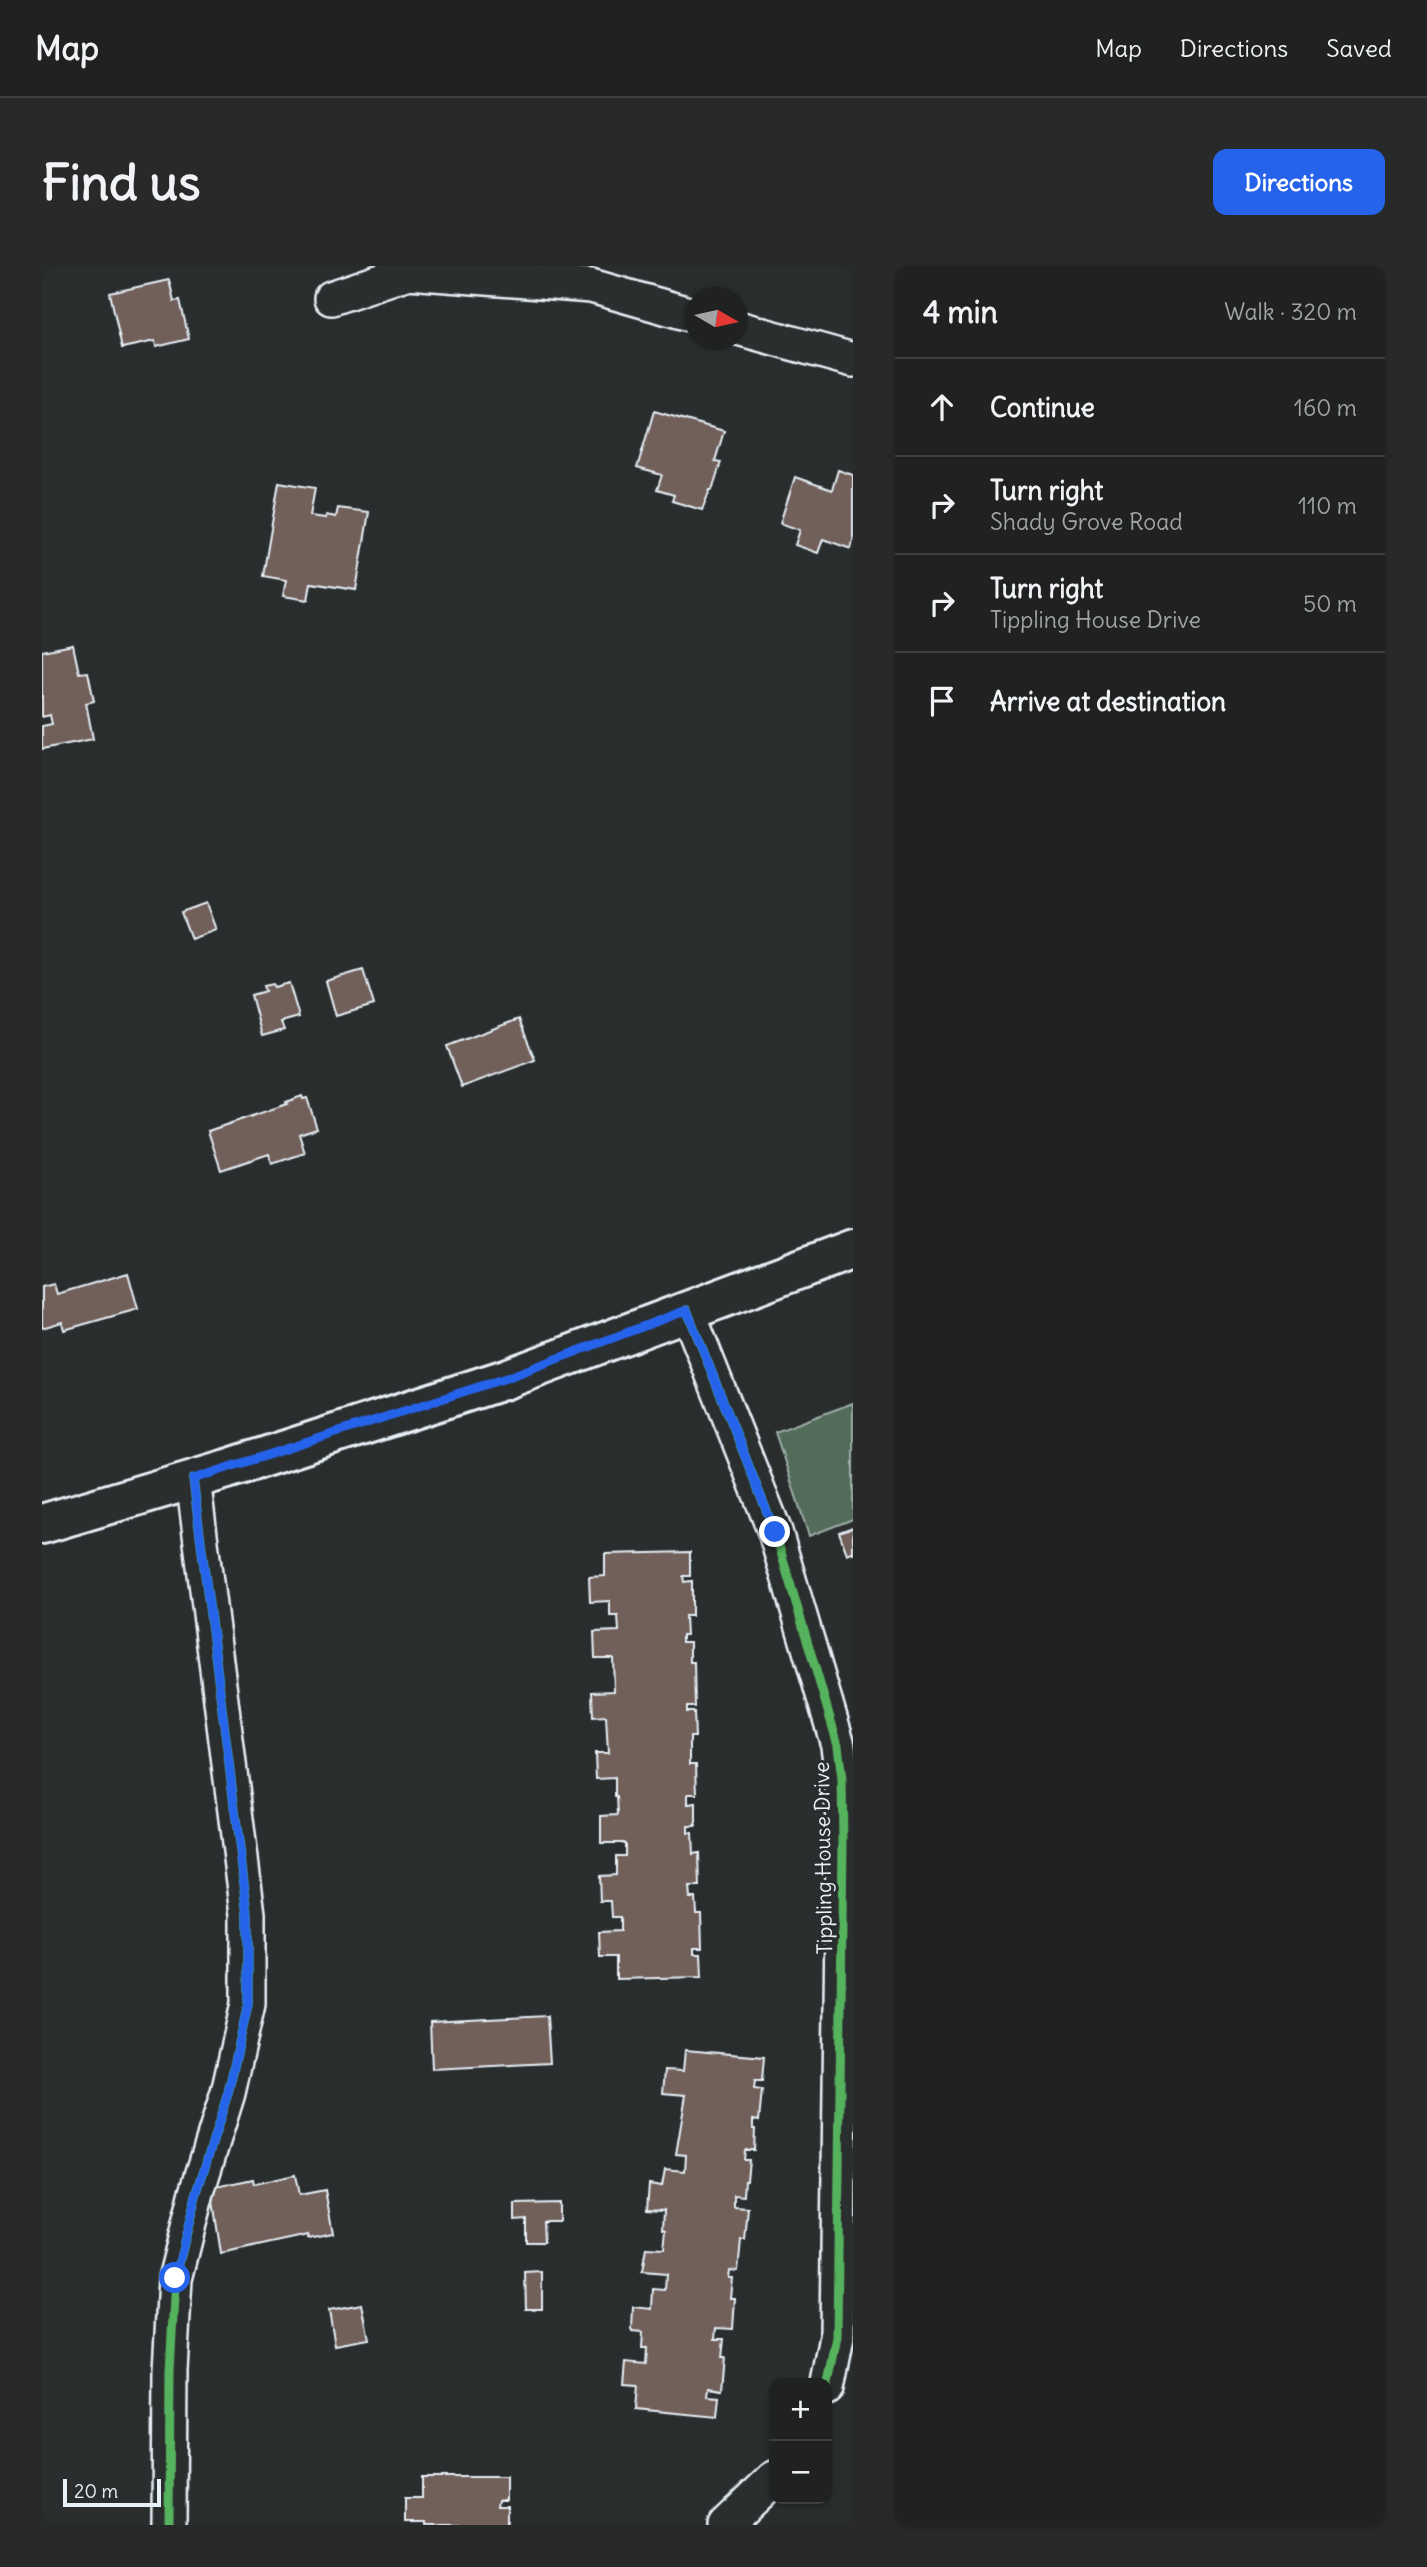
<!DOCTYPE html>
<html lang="en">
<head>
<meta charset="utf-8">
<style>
	body { margin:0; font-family:Delius,sans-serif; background:#282a2a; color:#f1f3f6 }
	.controls { position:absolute; right:21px; bottom:21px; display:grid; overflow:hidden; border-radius:14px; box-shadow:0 2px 5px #0004 }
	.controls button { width:63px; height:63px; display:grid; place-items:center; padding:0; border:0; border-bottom:2px solid #3d3f40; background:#202222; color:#f1f3f6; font:35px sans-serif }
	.compass { position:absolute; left:643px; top:21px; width:63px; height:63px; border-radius:50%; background:#202222; box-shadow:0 2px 5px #0004; rotate:99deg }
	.scale { position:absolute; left:21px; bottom:18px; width:98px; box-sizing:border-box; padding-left:7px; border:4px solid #e8f1f8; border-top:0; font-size:19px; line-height:24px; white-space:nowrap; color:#e8f1f8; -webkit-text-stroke:5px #2a2d2e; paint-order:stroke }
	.stop { position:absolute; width:21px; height:21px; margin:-16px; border:5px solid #2563eb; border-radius:50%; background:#fff }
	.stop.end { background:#2563eb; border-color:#fff; box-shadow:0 2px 7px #0008 }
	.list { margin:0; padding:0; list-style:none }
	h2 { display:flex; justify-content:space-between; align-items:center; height:91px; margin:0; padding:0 28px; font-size:30px }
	h2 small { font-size:23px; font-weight:400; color:#a2a4a5 }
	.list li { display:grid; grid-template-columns:46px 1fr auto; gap:21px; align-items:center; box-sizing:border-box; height:98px; padding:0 28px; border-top:2px solid #3d3f40 }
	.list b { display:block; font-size:26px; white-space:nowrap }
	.list p { margin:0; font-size:23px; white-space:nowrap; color:#a2a4a5 }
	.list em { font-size:23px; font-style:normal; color:#a2a4a5 }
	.icon { flex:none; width:38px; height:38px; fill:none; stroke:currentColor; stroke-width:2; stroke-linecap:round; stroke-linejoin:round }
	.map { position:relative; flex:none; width:811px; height:2259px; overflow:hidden; border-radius:14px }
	header { display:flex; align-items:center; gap:42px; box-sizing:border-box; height:98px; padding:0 35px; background:#202222; border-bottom:2px solid #3d3f40 }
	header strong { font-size:33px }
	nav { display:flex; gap:38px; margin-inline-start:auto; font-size:24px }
	.intro { display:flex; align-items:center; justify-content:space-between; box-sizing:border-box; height:168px; padding:0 42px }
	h1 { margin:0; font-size:49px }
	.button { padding:18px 32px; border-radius:14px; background:#2563eb; color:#fff; font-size:24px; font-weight:700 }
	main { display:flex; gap:42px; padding:0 42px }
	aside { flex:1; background:#202222; border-radius:14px; box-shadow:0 2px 5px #0004 }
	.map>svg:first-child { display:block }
	.green { fill:#536c5a; stroke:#9eaea9; stroke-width:2 }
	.building { fill:#715f5a; stroke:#e8f1f8; stroke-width:2 }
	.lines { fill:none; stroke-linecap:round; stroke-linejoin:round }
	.street-casing { stroke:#e8f1f8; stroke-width:38 }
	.secondary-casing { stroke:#e8f1f8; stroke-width:44 }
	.street { stroke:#2a2d2e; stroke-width:33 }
	.secondary { stroke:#2a2d2e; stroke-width:38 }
	.cycleway-casing { stroke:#2a2d2e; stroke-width:13 }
	.cycleway { stroke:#56b35d; stroke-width:9 }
	.route { stroke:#2563eb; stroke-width:9 }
	.labels { text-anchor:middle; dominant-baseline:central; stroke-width:6; stroke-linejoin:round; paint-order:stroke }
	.street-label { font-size:21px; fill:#e8f1f8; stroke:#2a2d2e }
</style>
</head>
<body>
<header>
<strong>Map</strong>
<nav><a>Map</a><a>Directions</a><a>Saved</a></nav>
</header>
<div class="intro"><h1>Find us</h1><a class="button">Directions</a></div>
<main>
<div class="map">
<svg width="811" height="2259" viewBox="0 0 811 2259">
	<rect width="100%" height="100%" fill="#2a2d2e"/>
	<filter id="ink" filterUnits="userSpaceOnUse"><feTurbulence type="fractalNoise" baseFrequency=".0143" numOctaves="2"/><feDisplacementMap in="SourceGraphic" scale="14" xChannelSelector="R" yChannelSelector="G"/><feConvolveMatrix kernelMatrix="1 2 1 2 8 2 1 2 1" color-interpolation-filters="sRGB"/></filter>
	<g filter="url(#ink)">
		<path class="green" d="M811,1137V1253L767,1270L733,1166Z"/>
		<g class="building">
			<path d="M127,14L132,35L138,34L147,73L114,81L113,75L80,82L68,27Z"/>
			<path d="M612,145L682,165L673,195L679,196L670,224H668L660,244L630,235L632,229L615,224L620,209L595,202Z"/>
			<path d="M796,204L811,209V275L809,283L781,273L776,287L753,279L758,264L738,257L753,211L790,224Z"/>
			<path d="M237,216L273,222L268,250L284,252V249L294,251L296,242L327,246L314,324L269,317L266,334L241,330L244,314L221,310Z"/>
			<path d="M31,379L37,407L46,406L52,435L44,437L51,473L0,483V460L10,458L8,449L0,451V385Z"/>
			<path d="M164,637L174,664L149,673L139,646Z"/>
			<path d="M321,704L332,739L294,750L284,715Z"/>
			<path d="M247,717L257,751L239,756L242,764L220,770L209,729L223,725L221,720L230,718L232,721Z"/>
			<path d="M477,753L493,794L420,821L405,780Z"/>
			<path d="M260,830L261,833L265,832L275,862L257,868L263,887L230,898L227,888L179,904L166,865L245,838L244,836Z"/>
			<path d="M86,1007L96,1043L22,1064L20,1056L0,1062V1021L12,1018L15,1028Z"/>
			<path d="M811,1261V1288L810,1286L805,1288L797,1266Z"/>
			<path d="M648,1286V1310H641L642,1316L650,1315V1350H643L644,1369H640V1376H648V1396H652L653,1441H645V1446H652L653,1471H648V1498H654L655,1528H646V1538L654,1537V1560H646V1567H650L651,1588L657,1587L658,1621H647L648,1632H653L654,1647H659L660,1682H652V1688H659L660,1711L574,1713V1691H558L557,1666L578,1665V1651H570L569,1635H558L557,1610L574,1609V1590H583V1577H559V1550L576,1549L575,1531H573V1512L554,1513L553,1487H566L564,1450L551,1451L550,1426L572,1425L571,1392H553L552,1366L577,1365L576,1350H568V1335L548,1336L547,1311L563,1310V1288Z"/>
			<path d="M505,1750L508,1797L390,1803L388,1756Z"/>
			<path d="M643,1784L722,1791L720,1815H713L712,1823L720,1824L717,1855L711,1854V1863H713L712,1884H703L702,1894H707L705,1914H703L702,1930L692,1929V1941L706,1942L703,1974H699L696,2005L687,2004L686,2012H690L688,2032H693L691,2063L674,2062L673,2073H682L680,2092H683L680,2124L666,2122L665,2130L677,2131L675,2151L594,2143L596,2119L582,2118L584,2096L604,2098L605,2082H600L601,2066L590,2065L591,2041L610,2043L611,2023L623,2024L624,2008L600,2006L604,1982L622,1983L624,1964L621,1963L622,1944L605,1943L607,1918L620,1920L623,1903L643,1905L644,1889L634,1888L644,1829L621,1827L623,1804L641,1805Z"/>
			<path d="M253,1909L257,1929L283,1924L291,1967L266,1972V1969L179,1988L171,1935L167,1936L165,1923L211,1913L212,1918Z"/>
			<path d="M517,1937V1955H501L502,1976H484V1953L473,1954V1938Z"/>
			<path d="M500,2006V2043H484L483,2007Z"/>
			<path d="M320,2038L327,2073L293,2079L287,2044Z"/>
			<path d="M380,2211H464V2234H456L455,2240H465V2259H384V2256H363V2232H380Z"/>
		</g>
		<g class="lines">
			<g class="street-casing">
				<g id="street">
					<path d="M289,32L366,6L549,20L654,50"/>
					<path d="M696,62L811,94"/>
					<path d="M645,1044L733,1266L796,1479L800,1514L801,1575L795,2071L785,2122"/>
					<path d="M127,2259L128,2104L133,2013L155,1926L186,1827L206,1738V1648L151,1213"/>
					<path d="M683,2259L732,2212"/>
				</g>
			</g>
			<g class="secondary-casing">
				<path id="secondary" d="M0,1258L185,1203L464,1113L811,983"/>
			</g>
			<use href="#street" class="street"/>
			<use href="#secondary" class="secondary"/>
			<g class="cycleway-casing">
				<g id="cycleway">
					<path d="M645,1044L733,1266L796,1479L800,1514L801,1575L795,2071L785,2122"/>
					<path d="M127,2259L128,2104L133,2013L155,1926L186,1827L206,1738V1648L151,1213"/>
				</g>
			</g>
			<use href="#cycleway" class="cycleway"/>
		</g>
	</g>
	<g class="lines" filter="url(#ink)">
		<path class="route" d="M133,2012L155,1926L186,1827L206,1738V1648L151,1213L464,1112L645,1044L733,1266"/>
	</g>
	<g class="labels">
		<g class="street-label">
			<text transform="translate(781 1592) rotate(-91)">Tippling House Drive</text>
		</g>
	</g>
</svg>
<div class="controls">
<button>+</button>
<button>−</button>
</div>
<svg class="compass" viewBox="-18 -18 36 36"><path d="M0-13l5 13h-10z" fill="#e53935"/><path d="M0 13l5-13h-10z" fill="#a2a4a5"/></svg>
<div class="scale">20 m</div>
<div class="stop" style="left:133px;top:2012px"></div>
<div class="stop end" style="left:733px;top:1266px"></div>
</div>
<aside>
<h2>4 min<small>Walk · 320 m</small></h2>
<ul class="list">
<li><svg class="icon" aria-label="ahead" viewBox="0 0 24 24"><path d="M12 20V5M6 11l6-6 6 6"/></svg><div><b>Continue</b></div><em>160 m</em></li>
<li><svg class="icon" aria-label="right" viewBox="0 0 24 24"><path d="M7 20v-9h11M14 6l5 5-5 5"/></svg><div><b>Turn right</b><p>Shady Grove Road</p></div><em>110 m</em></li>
<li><svg class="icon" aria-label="right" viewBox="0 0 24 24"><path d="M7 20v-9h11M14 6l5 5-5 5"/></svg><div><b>Turn right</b><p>Tippling House Drive</p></div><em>50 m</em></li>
<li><svg class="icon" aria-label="arrive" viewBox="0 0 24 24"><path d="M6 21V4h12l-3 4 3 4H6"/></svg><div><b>Arrive at destination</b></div></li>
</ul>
</aside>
</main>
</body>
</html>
